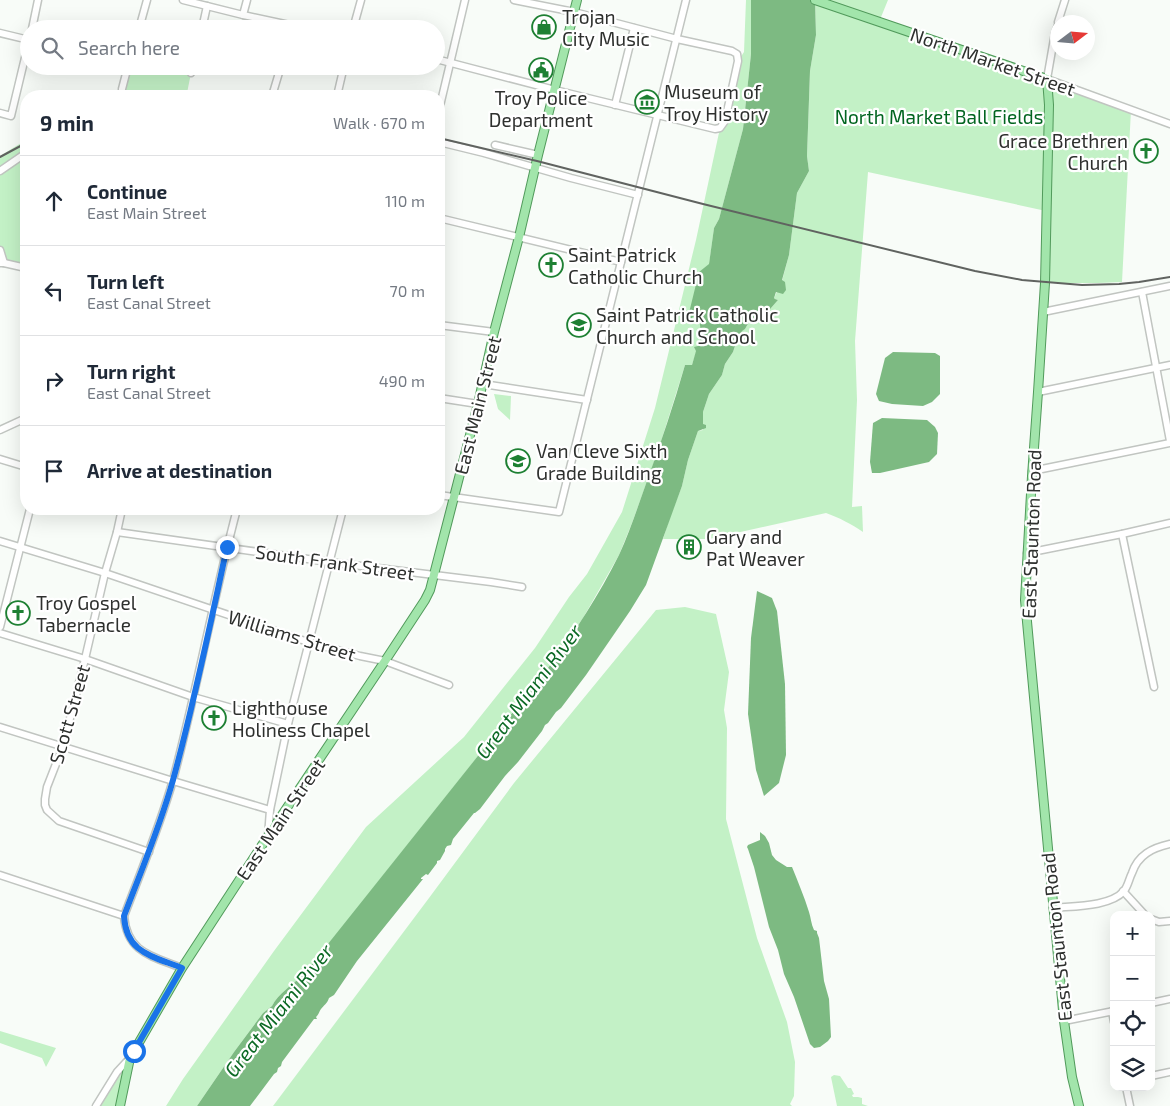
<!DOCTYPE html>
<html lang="en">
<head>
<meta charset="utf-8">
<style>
	body { margin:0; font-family:"Exo 2",sans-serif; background:#f2f2f3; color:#1f2937 }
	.controls { position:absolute; right:15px; bottom:15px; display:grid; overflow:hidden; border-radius:10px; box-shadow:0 5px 20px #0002 }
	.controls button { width:45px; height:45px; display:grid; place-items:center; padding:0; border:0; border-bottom:1px solid #e0e1e3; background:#fff; color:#1f2937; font:25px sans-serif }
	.compass { position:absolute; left:1050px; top:15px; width:45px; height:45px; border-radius:50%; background:#fff; box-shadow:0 5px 20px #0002; rotate:74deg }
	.stop { position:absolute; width:15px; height:15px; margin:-11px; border:4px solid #1a73e8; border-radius:50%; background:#fff }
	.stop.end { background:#1a73e8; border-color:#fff; box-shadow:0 1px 5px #0008 }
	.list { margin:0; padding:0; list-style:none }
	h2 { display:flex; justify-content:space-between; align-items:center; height:65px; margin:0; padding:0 20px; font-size:21px }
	h2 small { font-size:16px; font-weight:400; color:#747a83 }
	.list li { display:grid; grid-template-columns:32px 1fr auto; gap:15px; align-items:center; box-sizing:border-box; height:90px; padding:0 20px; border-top:1px solid #e0e1e3 }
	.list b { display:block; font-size:19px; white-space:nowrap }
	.list p { margin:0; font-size:16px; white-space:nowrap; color:#747a83 }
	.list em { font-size:16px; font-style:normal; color:#747a83 }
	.icon { flex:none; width:28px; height:28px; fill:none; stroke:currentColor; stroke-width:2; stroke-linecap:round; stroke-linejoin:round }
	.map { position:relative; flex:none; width:1170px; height:1106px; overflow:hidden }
	.search { position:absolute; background:#fff; box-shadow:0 5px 20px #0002; left:20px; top:20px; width:425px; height:55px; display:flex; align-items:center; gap:12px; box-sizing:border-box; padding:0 18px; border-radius:28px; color:#747a83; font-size:19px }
	.panel { position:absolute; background:#fff; box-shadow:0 5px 20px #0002; left:20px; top:90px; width:425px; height:425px; border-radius:20px }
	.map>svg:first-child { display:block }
	.green { fill:#c3f1c6 }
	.water { fill:#7dba82 }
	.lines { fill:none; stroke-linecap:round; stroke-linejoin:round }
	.minor-casing { stroke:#c1c5c1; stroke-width:9 }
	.major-casing { stroke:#519a5b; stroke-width:10 }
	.minor { stroke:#fff; stroke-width:6 }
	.major { stroke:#a2e5ab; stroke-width:8 }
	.rail { stroke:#606360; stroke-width:2 }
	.route { stroke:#1a73e8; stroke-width:6 }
	.labels { text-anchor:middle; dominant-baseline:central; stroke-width:4.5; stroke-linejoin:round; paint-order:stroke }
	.poi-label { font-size:19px; fill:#2e302e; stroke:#fff; text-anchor:start }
	.street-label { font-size:19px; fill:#2e302e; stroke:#fff }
	.park-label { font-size:19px; fill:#026520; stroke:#fff }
	.water-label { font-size:20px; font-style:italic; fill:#0b6924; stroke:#fff }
</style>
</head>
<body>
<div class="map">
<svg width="1170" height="1106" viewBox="0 0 1170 1106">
	<rect width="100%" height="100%" fill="#f8fcf8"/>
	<g class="green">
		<path d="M746,0H751V54L743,129L719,219L714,228L709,265L696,315C708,326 696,352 692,365H685L658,451L632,523L619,555L583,618L548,668L312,965L305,970L303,975C293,984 278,994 272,1006L263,1013L234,1052L197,1106H166L183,1079L274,951L366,827L464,737L535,648L569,597L587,574L622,512L655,408L696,240L720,128L738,61L744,52Z"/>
		<path d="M815,0H888L879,22L1131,110L1122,282L1098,283H1045L1046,211L868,172L855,341L857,400L852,507L862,506L863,532C851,524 840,518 826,513L709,539H663L670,517L682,486L688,460L698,431L703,430V412L709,394L722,375L725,364L733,352L737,340L742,330L745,329L749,322L764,316L778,300L775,299L774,298L782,281L789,255L797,193L809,171L807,156L810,71L816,35Z"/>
		<path d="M128,66H166L191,73L187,93L150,96H105L122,89Z"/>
		<path d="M26,140V268L4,263L0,250V156Z"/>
		<path d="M494,394L511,396L510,420L498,409Z"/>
		<path d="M685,607L716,614L729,672L724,710L727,728L726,819L757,938L787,1022L795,1062L794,1096L790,1104L792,1106H273L429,898L514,783L656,610Z"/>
		<path d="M0,1031L56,1048L46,1067L42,1058L0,1043Z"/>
		<path d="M130,1058L120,1106H96Z"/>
		<path d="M834,1075L840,1076L848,1088H851L854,1094L852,1095L853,1097H858L862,1098V1104L868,1106H837L831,1077Z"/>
	</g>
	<g class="water">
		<path d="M751,0H815L816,35L810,71L807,156L809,171L797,193L789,255L782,280L785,282L786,290L783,294L776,292L774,298L775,299L778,300L764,316L749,322L745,329L742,331L737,340L733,352L725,364L722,375L709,394L703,412V424L706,425V428L698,431L688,460L682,486L646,585L630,611L586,675L561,708L556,712L548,723L545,725L542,731L518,762L505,776L480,809L475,813H474L453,839L451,845L447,846L445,849V851L440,860L437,861V863L428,875L426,874L421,878V879H423L357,961L334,995L329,998C327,1004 324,1005 321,1009C319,1012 319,1014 316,1017L317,1019H314L282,1062L281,1066L278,1068L277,1072L274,1074L250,1106H197L234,1052L263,1013L272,1006C278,994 293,984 303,975L305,971L312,964L548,668C575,632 599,595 619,555C630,531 638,506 647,481C661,442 674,404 685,365H692L696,351L694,347L698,346C702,336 701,326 698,317L695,315L691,319L688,317L699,272L709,264L714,228L719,219L743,129L751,54Z"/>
		<path d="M893,352L935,353L940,356V394L932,402L923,406L892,404L879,401L876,394L885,358Z"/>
		<path d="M882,418L927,420L935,427L938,433L937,454L929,462L880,473H872L870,462L873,423Z"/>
		<path d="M757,591L772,598L777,611L785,684L786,755L779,783L764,796L756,770L748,714L751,638Z"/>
		<path d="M760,832L765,836L769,843L772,855L776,860L787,867H792C798,882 804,896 809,912C811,918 811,924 814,930L817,931V933L819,938L824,981L829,999L831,1037L828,1041L820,1047L814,1048L810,1044L794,997L784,974L778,950L769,927L754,867L748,849L747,847L748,845L760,840Z"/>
	</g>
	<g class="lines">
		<g class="minor-casing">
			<g id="minor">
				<path d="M183,0L243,15L308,29"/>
				<path d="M243,15L247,0"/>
				<path d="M1058,22L1065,0"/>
				<path d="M1058,25L1055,33L1047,79L1170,124"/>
				<path d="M32,29L38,0"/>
				<path d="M139,29L147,0"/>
				<path d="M202,29L207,6"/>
				<path d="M353,29L361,0"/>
				<path d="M0,33L29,40"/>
				<path d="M436,59L555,90L715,129L720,128L725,121L738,61L737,54L732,51L677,39L574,12L514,0"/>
				<path d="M191,73L193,66"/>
				<path d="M122,89L128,66"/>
				<path d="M272,96L281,66"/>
				<path d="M337,96L344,66"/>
				<path d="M615,105L634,28"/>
				<path d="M439,110L465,0"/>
				<path d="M0,113L11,116L29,41"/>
				<path d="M439,142L484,153L571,178L638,195"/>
				<path d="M495,145L538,155"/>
				<path d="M0,171L26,153"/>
				<path d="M439,218L621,262"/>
				<path d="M0,250L4,263"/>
				<path d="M0,263H4L26,268"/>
				<path d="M1142,292L1170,441"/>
				<path d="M1043,312L1170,286"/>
				<path d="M439,325L494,332"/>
				<path d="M483,384L587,400"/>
				<path d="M1038,392L1170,365"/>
				<path d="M439,398L478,404"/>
				<path d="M0,430L26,418"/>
				<path d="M0,459L26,467"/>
				<path d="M1032,471L1170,443"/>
				<path d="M439,495L559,512L686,0"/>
				<path d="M122,509L117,532L105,573L85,659L63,746L47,787L45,799V805L47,810L59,821L149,852"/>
				<path d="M117,532L329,562L491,582L522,587"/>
				<path d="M1122,534L1154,687"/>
				<path d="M0,541L105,573L308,642L360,656L385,661L449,685"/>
				<path d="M1027,553L1122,534L1170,523"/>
				<path d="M0,627L30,509"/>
				<path d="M0,633L85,659L193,697L288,724"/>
				<path d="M0,727L173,781L270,810"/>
				<path d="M268,836L270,810L288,724L343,509"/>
				<path d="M0,875L124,916"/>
				<path d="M1123,891L1145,915"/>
				<path d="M1053,908C1073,906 1110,907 1124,891C1128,886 1129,879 1132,873C1138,855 1152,848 1170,844"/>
				<path d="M1151,919L1159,922L1170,921"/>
				<path d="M182,968C152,956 127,953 124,916C141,871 160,826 173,780C197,690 213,599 237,509"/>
				<path d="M1151,1003L1170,999"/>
				<path d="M1112,1011L1114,1022"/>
				<path d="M1064,1021L1114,1011"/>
				<path d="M1151,1076L1170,1072"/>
				<path d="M1126,1087L1130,1106"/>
				<path d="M96,1106L117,1072L129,1059"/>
			</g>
		</g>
		<g class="major-casing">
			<g id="major">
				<path d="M815,0L1047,79L1049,105L1045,283L1038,392L1032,476L1025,600L1064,1021L1072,1077L1079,1106"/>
				<path d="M120,1106L130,1058L182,968L268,836L385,661L425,600L430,590L478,404L494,332L519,237L538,155L577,0"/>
			</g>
		</g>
		<use href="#minor" class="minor"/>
		<use href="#major" class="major"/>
		<g class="rail">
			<path d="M172,96L209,94L243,96"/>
			<path d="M439,138L537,161L703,204L975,271L1022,280L1082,285L1119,284L1139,282L1170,277"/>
			<path d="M0,157L26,143"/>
		</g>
	</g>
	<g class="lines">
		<path class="route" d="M134,1051L182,968C152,956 126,953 124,916C141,871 160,827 173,780C194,704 210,625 227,547"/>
	</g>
	<defs>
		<g id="shop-ring" transform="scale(1.25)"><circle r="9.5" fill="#fff" stroke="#1e8033" stroke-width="1.5"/><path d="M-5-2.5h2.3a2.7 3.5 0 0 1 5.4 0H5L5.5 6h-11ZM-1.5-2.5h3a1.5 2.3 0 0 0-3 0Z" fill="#1e8033"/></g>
		<g id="civic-ring" transform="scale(1.25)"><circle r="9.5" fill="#fff" stroke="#1e8033" stroke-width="1.5"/><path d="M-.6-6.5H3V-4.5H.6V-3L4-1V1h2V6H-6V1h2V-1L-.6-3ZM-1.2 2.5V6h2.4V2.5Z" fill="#1e8033"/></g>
		<g id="museum-ring" transform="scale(1.25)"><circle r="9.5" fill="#fff" stroke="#1e8033" stroke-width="1.5"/><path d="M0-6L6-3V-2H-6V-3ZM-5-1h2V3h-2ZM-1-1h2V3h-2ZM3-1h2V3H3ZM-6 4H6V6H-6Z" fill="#1e8033"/></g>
		<g id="church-ring" transform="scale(1.25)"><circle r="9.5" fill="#fff" stroke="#1e8033" stroke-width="1.5"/><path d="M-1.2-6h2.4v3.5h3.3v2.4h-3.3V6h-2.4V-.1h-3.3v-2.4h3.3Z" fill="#1e8033"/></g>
		<g id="school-ring" transform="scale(1.25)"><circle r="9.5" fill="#fff" stroke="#1e8033" stroke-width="1.5"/><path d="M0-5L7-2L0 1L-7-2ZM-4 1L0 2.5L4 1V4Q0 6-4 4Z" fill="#1e8033"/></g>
		<g id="building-ring" transform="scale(1.25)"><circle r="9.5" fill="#fff" stroke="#1e8033" stroke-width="1.5"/><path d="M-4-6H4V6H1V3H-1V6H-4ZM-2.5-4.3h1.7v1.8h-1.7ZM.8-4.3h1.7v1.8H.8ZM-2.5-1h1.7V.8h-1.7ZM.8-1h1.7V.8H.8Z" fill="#1e8033"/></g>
	</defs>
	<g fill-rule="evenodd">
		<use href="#shop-ring" x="544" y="27"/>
		<use href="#civic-ring" x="541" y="70"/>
		<use href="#museum-ring" x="647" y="102"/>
		<use href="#church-ring" x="1146" y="151"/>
		<use href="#church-ring" x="551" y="265"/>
		<use href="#school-ring" x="579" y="325"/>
		<use href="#school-ring" x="518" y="461"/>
		<use href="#building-ring" x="689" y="547"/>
		<use href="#church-ring" x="18" y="613"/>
		<use href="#church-ring" x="214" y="718"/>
	</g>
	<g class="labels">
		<g class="poi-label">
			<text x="562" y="16">Trojan<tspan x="562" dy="22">City Music</tspan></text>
			<text x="664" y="91">Museum of<tspan x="664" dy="22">Troy History</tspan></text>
			<text x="541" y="97" text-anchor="middle">Troy Police<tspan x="541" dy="22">Department</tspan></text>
			<text x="1128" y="140" text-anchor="end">Grace Brethren<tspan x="1128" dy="22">Church</tspan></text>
			<text x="568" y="254">Saint Patrick<tspan x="568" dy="22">Catholic Church</tspan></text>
			<text x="596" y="314">Saint Patrick Catholic<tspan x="596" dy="22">Church and School</tspan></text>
			<text x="536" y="450">Van Cleve Sixth<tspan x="536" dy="22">Grade Building</tspan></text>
			<text x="706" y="536">Gary and<tspan x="706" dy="22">Pat Weaver</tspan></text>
			<text x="36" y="602">Troy Gospel<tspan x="36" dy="22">Tabernacle</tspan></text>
			<text x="232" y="707">Lighthouse<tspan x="232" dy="22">Holiness Chapel</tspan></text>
		</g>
		<g class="street-label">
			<text transform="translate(993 61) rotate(19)">North Market Street</text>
			<text transform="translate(477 405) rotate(-76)">East Main Street</text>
			<text transform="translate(1031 534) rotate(-88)">East Staunton Road</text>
			<text transform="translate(335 562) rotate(8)">South Frank Street</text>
			<text transform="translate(292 635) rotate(17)">Williams Street</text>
			<text transform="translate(69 714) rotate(-74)">Scott Street</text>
			<text transform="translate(280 819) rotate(-56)">East Main Street</text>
			<text transform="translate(1056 937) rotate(-96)">East Staunton Road</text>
		</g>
		<g class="park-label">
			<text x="939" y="116">North Market Ball Fields</text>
		</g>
		<g class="water-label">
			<text transform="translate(528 691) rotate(-53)">Great Miami River</text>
			<text transform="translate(278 1010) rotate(-52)">Great Miami River</text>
		</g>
	</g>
</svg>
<div class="controls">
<button>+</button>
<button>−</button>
<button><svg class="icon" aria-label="locate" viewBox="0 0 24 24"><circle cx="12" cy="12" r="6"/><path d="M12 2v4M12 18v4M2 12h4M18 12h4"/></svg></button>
<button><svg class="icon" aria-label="layers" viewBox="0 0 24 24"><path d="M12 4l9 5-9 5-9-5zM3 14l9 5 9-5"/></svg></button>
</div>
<svg class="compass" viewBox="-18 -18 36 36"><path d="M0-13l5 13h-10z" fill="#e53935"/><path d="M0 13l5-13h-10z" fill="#747a83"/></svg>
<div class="stop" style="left:134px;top:1051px"></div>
<div class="stop end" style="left:227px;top:547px"></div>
<div class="search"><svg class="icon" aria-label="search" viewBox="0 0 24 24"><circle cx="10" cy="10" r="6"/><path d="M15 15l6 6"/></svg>Search here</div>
<section class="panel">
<h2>9 min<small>Walk · 670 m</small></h2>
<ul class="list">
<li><svg class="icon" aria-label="ahead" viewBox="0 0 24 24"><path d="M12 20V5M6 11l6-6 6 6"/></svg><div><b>Continue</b><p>East Main Street</p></div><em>110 m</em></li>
<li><svg class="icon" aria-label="left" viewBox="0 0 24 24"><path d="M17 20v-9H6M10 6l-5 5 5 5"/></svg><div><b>Turn left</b><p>East Canal Street</p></div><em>70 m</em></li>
<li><svg class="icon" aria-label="right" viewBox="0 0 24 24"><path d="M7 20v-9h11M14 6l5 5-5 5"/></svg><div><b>Turn right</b><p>East Canal Street</p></div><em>490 m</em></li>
<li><svg class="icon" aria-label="arrive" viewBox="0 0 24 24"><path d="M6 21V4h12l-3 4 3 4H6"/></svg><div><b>Arrive at destination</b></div></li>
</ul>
</section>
</div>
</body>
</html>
